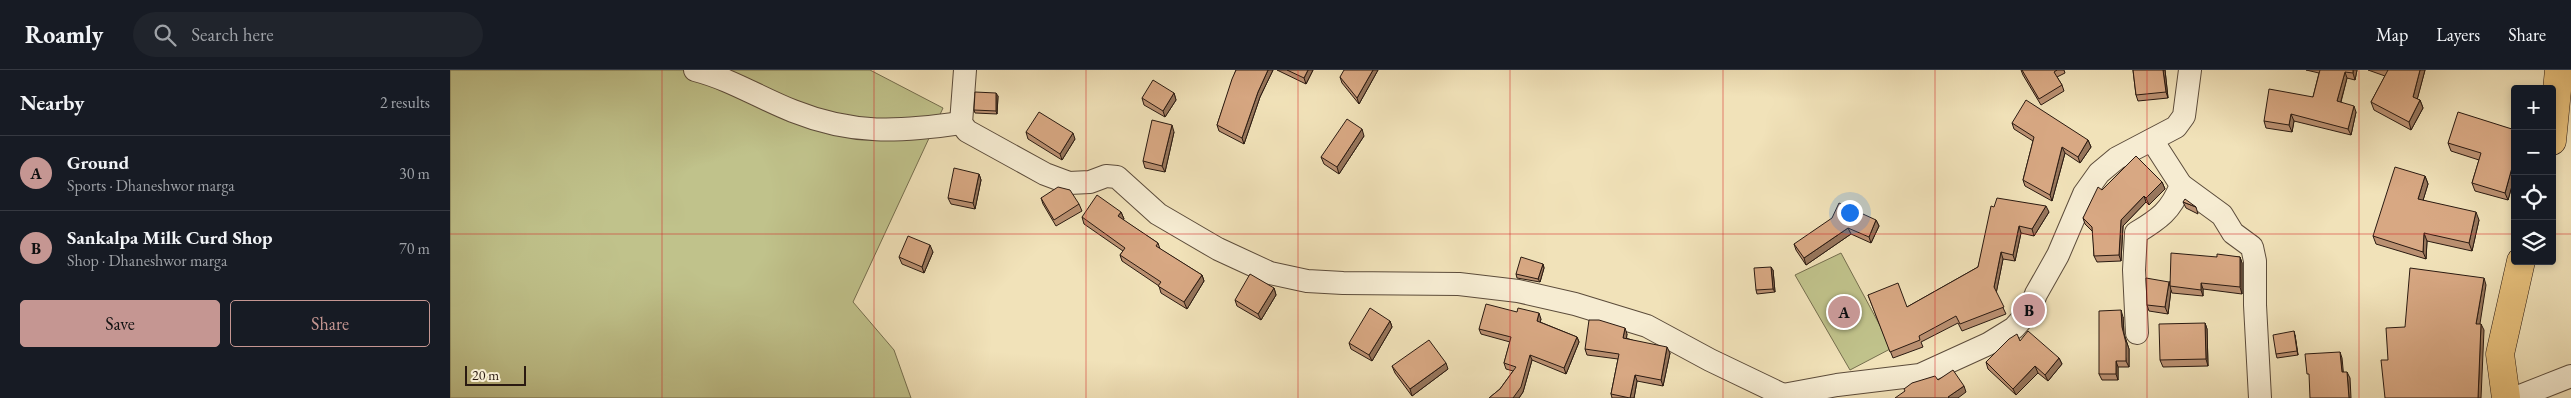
<!DOCTYPE html>
<html lang="en">
<head>
<meta charset="utf-8">
<style>
	body { margin:0; font-family:"EB Garamond",serif; background:#20242c; color:#f1f3f6 }
	.controls { position:absolute; right:15px; top:15px; display:grid; overflow:hidden; border-radius:5px; box-shadow:0 2px 8px #0003 }
	.controls button { width:45px; height:45px; display:grid; place-items:center; padding:0; border:0; border-bottom:1px solid #363941; background:#171b24; color:#f1f3f6; font:25px sans-serif }
	.scale { position:absolute; left:15px; bottom:12px; width:61px; box-sizing:border-box; padding-left:5px; border:2px solid #2a1a11; border-top:0; font-size:14px; line-height:18px; white-space:nowrap; color:#2a1a11; -webkit-text-stroke:4px #f6ecd2; paint-order:stroke }
	.you { position:absolute; left:1399px; top:142px; width:18px; height:18px; margin:-12px; border:4px solid #fff; border-radius:50%; background:#1a73e8; box-shadow:0 0 0 8px #1a73e833 }
	.badge { display:grid; place-items:center; width:32px; height:32px; border-radius:50%; background:#c59692; color:#111; font-size:16px; font-weight:700 }
	.pin { position:absolute; translate:-50% -50%; border:2px solid #fff; box-shadow:0 1px 5px #0006 }
	.list { margin:0; padding:0; list-style:none }
	h2 { display:flex; justify-content:space-between; align-items:center; height:65px; margin:0; padding:0 20px; font-size:21px }
	h2 small { font-size:16px; font-weight:400; color:#9ea1a6 }
	.list li { display:grid; grid-template-columns:32px 1fr auto; gap:15px; align-items:center; box-sizing:border-box; height:75px; padding:0 20px; border-top:1px solid #363941 }
	.list b { display:block; font-size:19px; white-space:nowrap }
	.list p { margin:0; font-size:16px; white-space:nowrap; color:#9ea1a6 }
	.list em { font-size:16px; font-style:normal; color:#9ea1a6 }
	.actions { display:flex; gap:10px; padding:15px 20px }
	.actions a { flex:1; padding:11px 0; border:1px solid #c59692; border-radius:5px; text-align:center; font-size:18px; color:#c59692 }
	.actions .main { background:#c59692; color:#111 }
	.icon { flex:none; width:28px; height:28px; fill:none; stroke:currentColor; stroke-width:2; stroke-linecap:round; stroke-linejoin:round }
	.map { position:relative; flex:none; width:2121px; height:328px; overflow:hidden }
	header { display:flex; align-items:center; gap:30px; box-sizing:border-box; height:70px; padding:0 25px; background:#171b24; border-bottom:1px solid #363941 }
	header strong { font-size:24px }
	nav { display:flex; gap:28px; margin-inline-start:auto; font-size:18px }
	.search { width:350px; height:45px; background:#20242c; display:flex; align-items:center; gap:12px; box-sizing:border-box; padding:0 18px; border-radius:28px; color:#9ea1a6; font-size:19px }
	main { display:flex }
	aside { flex:1; background:#171b24 }
	.map>svg:first-child { display:block }
	.green { fill:#c0c28b; stroke:#756e4e }
	.lines { fill:none; stroke-linecap:round; stroke-linejoin:round }
	.minor-casing { stroke:#5c4c3b; stroke-width:24 }
	.major-casing { stroke:#2a1a11; stroke-width:29 }
	.minor { stroke:#f6ecd2; stroke-width:22 }
	.major { stroke:#e8c17c; stroke-width:28 }
	.wall { fill:#ba9071; stroke:#2a1a11 }
	.shaded-wall { fill:#97765c; stroke:#2a1a11 }
	.building { fill:#d8a883; stroke:#2a1a11 }
	.grid { fill:none; stroke:#d62828; stroke-width:1; stroke-opacity:0.55 }
</style>
</head>
<body>
<header>
<strong>Roamly</strong>
<div class="search"><svg class="icon" aria-label="search" viewBox="0 0 24 24"><circle cx="10" cy="10" r="6"/><path d="M15 15l6 6"/></svg>Search here</div>
<nav><a>Map</a><a>Layers</a><a>Share</a></nav>
</header>
<main>
<aside>
<h2>Nearby<small>2 results</small></h2>
<ul class="list">
<li><span class="badge">A</span><div><b>Ground</b><p>Sports · Dhaneshwor marga</p></div><em>30 m</em></li>
<li><span class="badge">B</span><div><b>Sankalpa Milk Curd Shop</b><p>Shop · Dhaneshwor marga</p></div><em>70 m</em></li>
</ul>
<div class="actions"><a class="main">Save</a><a>Share</a></div>
</aside>
<div class="map">
<svg width="2121" height="328" viewBox="0 0 2121 328">
	<rect width="100%" height="100%" fill="#f1e2b9"/>
	<filter id="stains"><feTurbulence type="fractalNoise" baseFrequency=".004" numOctaves="4"/><feColorMatrix values="0 0 0 0 .2 0 0 0 0 .09 0 0 0 0 .02 0 0 0 .5 -.17"/></filter>
	<radialGradient id="worn" r=".72"><stop offset=".6" stop-color="#630" stop-opacity="0"/><stop offset="1" stop-color="#630" stop-opacity=".3"/></radialGradient>
	<g class="green">
		<path d="M0,0H420L493,38L403,232L444,280L461,328H0Z"/>
		<path d="M1391,183L1442,278L1400,300L1345,205Z"/>
	</g>
	<g class="lines">
		<g class="minor-casing">
			<g id="minor">
				<path d="M245,0C280,9 310,28 343,41C403,65 449,62 511,53"/>
				<path d="M515,0L511,53L517,61L595,104L619,113L640,112L656,106L667,107L708,144L768,179L820,203L857,211L893,213L1009,214L1068,221L1125,234L1197,256L1260,290L1333,325"/>
				<path d="M1731,115L1772,145L1783,163L1802,177L1805,191V235L1810,328"/>
				<path d="M1687,263L1684,200L1686,163C1709,149 1721,141 1731,115L1702,70"/>
				<path d="M1328,328L1333,325L1387,315L1470,305L1538,274L1564,258L1580,240L1586,224L1608,185L1634,124L1649,103L1667,88L1726,57L1734,46L1740,0"/>
				<path d="M2065,328L2121,306"/>
			</g>
		</g>
		<g class="major-casing">
			<g id="major">
				<path d="M2102,71L2109,0"/>
				<path d="M2056,328L2050,284L2071,191"/>
			</g>
		</g>
		<use href="#minor" class="minor"/>
		<use href="#major" class="major"/>
	</g>
	<g class="wall">
		<path d="M786,0H823L810,27L794,74L769,61L767,55Z"/>
		<path d="M827,0H863L856,14Z"/>
		<path d="M928,0L909,34L892,13L890,7Z"/>
		<path d="M1571,0H1614L1615,3L1607,7L1612,15L1614,21L1591,35L1573,5Z"/>
		<path d="M1683,0H1715L1718,28L1688,31L1686,25Z"/>
		<path d="M1856,0H1907L1905,10L1897,8L1891,32L1906,42L1901,65L1844,51L1842,62L1816,58L1814,51L1863,27L1869,3Z"/>
		<path d="M1918,0H1975L1967,29L1970,30L1973,38L1961,60L1924,40L1921,32L1935,6Z"/>
		<path d="M724,23L726,30L715,47L694,35L692,28Z"/>
		<path d="M548,26L547,44L525,43L524,40Z"/>
		<path d="M1562,53L1638,70L1641,77L1630,93L1615,83L1602,131L1575,116L1573,110L1583,71L1564,59Z"/>
		<path d="M2065,60V105L2058,130L2025,121L2022,113L2029,90L2001,81L1998,73Z"/>
		<path d="M576,62L625,69L612,90L578,69Z"/>
		<path d="M724,62L715,102L695,98L693,91Z"/>
		<path d="M914,66L889,104L874,94L871,87Z"/>
		<path d="M529,104L531,110L525,139L501,134L498,128Z"/>
		<path d="M1975,106L1978,114L1973,130L2029,150L2022,181L1977,171L1976,189L1926,174L1923,166Z"/>
		<path d="M1712,112L1715,119L1699,135L1696,132L1673,156L1671,191L1647,192L1644,186L1643,162L1635,154L1633,148L1652,120Z"/>
		<path d="M591,128L629,134L632,141L606,156L593,134Z"/>
		<path d="M1733,132L1746,137L1748,144L1736,138Z"/>
		<path d="M1544,137L1599,142L1584,166L1571,163L1565,191L1553,189L1546,223L1556,244L1512,261L1508,253L1471,272L1473,277L1443,288L1418,225L1457,237L1528,197Z"/>
		<path d="M671,142L674,149L673,150L708,173L710,179L752,205L754,211L737,239L711,223L709,216L672,191L670,185L673,181L634,154L632,147Z"/>
		<path d="M1426,150L1429,156L1421,173L1401,164L1356,195L1346,180L1344,174Z"/>
		<path d="M483,182L474,203L452,194L449,187Z"/>
		<path d="M1767,187H1790L1792,193V224L1753,219V226L1722,223L1721,220L1718,244L1699,241L1697,235L1719,212Z"/>
		<path d="M1093,194L1094,198L1090,212L1067,208L1066,204Z"/>
		<path d="M1323,200L1325,222L1307,224L1306,220Z"/>
		<path d="M824,218L826,225L811,250L787,236L785,230Z"/>
		<path d="M1673,247L1674,264L1679,279V297H1668V310H1652L1649,304Z"/>
		<path d="M1091,249L1090,252L1127,267L1129,272L1116,304L1082,290L1073,322L1069,328H1039L1050,319L1063,301L1056,299L1054,293L1060,272L1031,264L1029,259Z"/>
		<path d="M940,251L942,257L922,291L901,279L899,273Z"/>
		<path d="M1755,253L1757,259L1758,296L1713,297L1710,290Z"/>
		<path d="M1177,264L1176,268L1220,283L1213,316L1187,311L1184,328H1162L1161,324L1168,289L1137,285L1135,279Z"/>
		<path d="M1845,265L1848,285L1827,288L1826,284Z"/>
		<path d="M1570,271L1609,288L1612,294L1598,311L1588,303L1566,325L1538,299L1536,292Z"/>
		<path d="M942,296L998,299L962,326L945,303Z"/>
	</g>
	<g class="shaded-wall">
		<path d="M818,0H823L810,27L794,74L792,68L808,22Z"/>
		<path d="M858,0H863L856,14L854,8Z"/>
		<path d="M923,0H928L909,34L907,28Z"/>
		<path d="M1713,0H1715L1718,28L1716,22Z"/>
		<path d="M1903,0H1907L1905,10L1903,3Z"/>
		<path d="M1970,0H1975L1966,34L1963,27Z"/>
		<path d="M1895,2L1897,8L1889,38L1887,31Z"/>
		<path d="M546,23L548,26L547,44L546,41Z"/>
		<path d="M724,23L726,30L715,47L713,41Z"/>
		<path d="M1970,30L1973,38L1961,60L1959,52Z"/>
		<path d="M1904,36L1906,42L1901,65L1898,59Z"/>
		<path d="M1841,44L1844,51L1842,62L1839,55Z"/>
		<path d="M722,55L724,62L715,102L712,96Z"/>
		<path d="M912,59L914,66L889,104L887,97Z"/>
		<path d="M623,63L625,69L612,90L610,84Z"/>
		<path d="M1638,70L1641,77L1630,93L1628,87Z"/>
		<path d="M1612,77L1615,83L1602,131L1600,125Z"/>
		<path d="M2063,94L2065,99V105L2058,130L2055,123Z"/>
		<path d="M529,104L531,110L525,139L523,133Z"/>
		<path d="M1975,106L1978,114L1971,137L1968,129Z"/>
		<path d="M1712,112L1715,119L1699,135L1696,128Z"/>
		<path d="M1694,126L1696,132L1673,156L1671,191L1669,185L1671,150Z"/>
		<path d="M1596,136L1599,142L1584,166L1582,159Z"/>
		<path d="M671,142L674,149L671,153L668,146Z"/>
		<path d="M2026,142L2029,150L2022,181L2019,173Z"/>
		<path d="M1426,150L1429,156L1421,173L1419,167Z"/>
		<path d="M1569,156L1571,163L1565,191L1563,185Z"/>
		<path d="M1398,158L1401,164L1356,195L1354,188Z"/>
		<path d="M1974,163L1977,171L1976,189L1973,182Z"/>
		<path d="M480,175L483,182L474,203L472,197Z"/>
		<path d="M1551,182L1553,189L1546,224L1544,217Z"/>
		<path d="M1790,187L1792,193V224L1790,217Z"/>
		<path d="M1093,194L1094,198L1090,212L1088,209Z"/>
		<path d="M1321,197L1323,200L1325,222L1323,219Z"/>
		<path d="M752,205L754,211L737,239L734,232Z"/>
		<path d="M2034,208L2036,215L2029,260L2026,254Z"/>
		<path d="M1719,212L1721,220L1718,244L1715,237Z"/>
		<path d="M1751,213L1753,219V226L1751,220Z"/>
		<path d="M824,218L826,225L811,250L808,244Z"/>
		<path d="M1671,240L1673,247L1674,264L1679,279V297L1676,291L1672,257Z"/>
		<path d="M1089,243L1091,249L1089,257L1087,251Z"/>
		<path d="M940,251L942,257L922,291L919,285Z"/>
		<path d="M1755,253L1757,259L1758,296L1756,289Z"/>
		<path d="M2031,254L2034,260L2031,328H2028Z"/>
		<path d="M1175,258L1177,264L1176,274L1173,268Z"/>
		<path d="M1844,261L1845,265L1848,285L1847,281Z"/>
		<path d="M1127,267L1129,272L1116,304L1114,298Z"/>
		<path d="M1217,277L1220,283L1213,316L1211,310Z"/>
		<path d="M1890,282L1892,288L1894,309L1892,302Z"/>
		<path d="M1080,285L1082,290L1073,322L1069,328H1063Z"/>
		<path d="M1609,288L1612,294L1598,311L1595,305Z"/>
		<path d="M1666,291L1668,297V310L1666,304Z"/>
		<path d="M996,293L998,299L962,326L960,319Z"/>
		<path d="M1585,296L1588,303L1566,325L1563,319Z"/>
		<path d="M1897,302L1900,308L1901,328H1899Z"/>
		<path d="M1185,305L1187,311L1184,328H1180Z"/>
		<path d="M1514,316L1516,322L1508,328H1498V327Z"/>
	</g>
	<g class="building">
		<path d="M786,0H818L808,22L792,68L767,55L782,9Z"/>
		<path d="M837,0H858L854,8Z"/>
		<path d="M894,0H923L907,28L890,7Z"/>
		<path d="M1572,0H1607L1604,2L1612,15L1589,29Z"/>
		<path d="M1683,0H1713L1716,22L1686,25Z"/>
		<path d="M1870,0H1903V3L1895,2L1887,31L1904,36L1898,59L1841,44L1839,55L1814,51L1819,19L1863,27Z"/>
		<path d="M1937,0H1970L1963,27L1970,30L1959,52L1921,32L1938,0Z"/>
		<path d="M703,10L724,23L713,41L692,28Z"/>
		<path d="M525,22L546,23V41L524,40Z"/>
		<path d="M1576,30L1638,70L1628,87L1612,77L1600,125L1573,110L1584,67L1562,53Z"/>
		<path d="M589,42L623,63L610,84L576,62Z"/>
		<path d="M2008,42L2065,60V94H2063L2055,123L2022,113L2031,83L1998,73Z"/>
		<path d="M897,49L912,59L887,97L871,87Z"/>
		<path d="M702,50L722,55L712,96L693,91Z"/>
		<path d="M1686,86L1712,112L1696,128L1694,126L1671,150L1669,185L1644,186L1642,157L1633,148L1648,117L1652,120Z"/>
		<path d="M1945,97L1975,106L1968,129L2026,142L2019,173L1974,163L1973,182L1923,166Z"/>
		<path d="M504,98L529,104L523,133L498,128Z"/>
		<path d="M608,117L620,120L629,134L604,150L591,128Z"/>
		<path d="M647,125L671,142L668,146L708,173L706,176L752,205L734,232L708,216L711,212L670,185L675,178L632,147Z"/>
		<path d="M1547,128L1596,136L1582,159L1569,156L1563,185L1551,182L1544,217L1554,237L1510,254L1506,246L1469,266L1470,270L1440,282L1418,225L1448,213L1457,237L1528,197L1541,136L1544,137Z"/>
		<path d="M1735,129L1746,137L1733,132Z"/>
		<path d="M1389,133L1426,150L1419,167L1398,158L1354,188L1344,174L1382,148Z"/>
		<path d="M458,166L480,175L472,197L449,187Z"/>
		<path d="M1721,183L1767,187V184L1790,187V217L1751,213V220L1720,216Z"/>
		<path d="M1071,187L1093,194L1088,209L1066,204Z"/>
		<path d="M1321,197L1323,219L1306,220L1304,198Z"/>
		<path d="M1960,198L2034,208L2026,254H2031L2028,328H1935L1931,290H1938L1936,258L1955,257Z"/>
		<path d="M800,204L824,218L808,244L785,230Z"/>
		<path d="M1696,208L1719,212L1715,237L1697,235Z"/>
		<path d="M1036,234L1067,242L1068,238L1089,243L1087,251L1127,267L1114,298L1080,285L1071,317L1063,328H1039L1050,319L1066,297L1054,293L1061,267L1029,259Z"/>
		<path d="M920,238L940,251L919,285L899,273Z"/>
		<path d="M1671,240L1672,257L1676,273V291H1666V304H1649V241Z"/>
		<path d="M1139,250H1149L1175,258L1173,268L1217,277L1211,310L1185,305L1180,328L1161,324L1169,284L1135,279Z"/>
		<path d="M1755,253L1756,289L1710,290L1709,254Z"/>
		<path d="M1578,261L1609,288L1595,305L1585,296L1563,319L1536,292L1559,269L1567,264L1570,271Z"/>
		<path d="M1844,261L1847,281L1826,284L1823,265Z"/>
		<path d="M979,270L996,293L960,319L942,296Z"/>
		<path d="M1890,282L1892,302H1897L1899,328H1860L1859,304H1857L1855,284Z"/>
		<path d="M1503,300L1514,316L1498,327L1499,328H1445L1455,321L1454,319L1462,313L1485,306L1488,310Z"/>
	</g>
	<path class="grid" d="M212,0V328M424,0V328M636,0V328M848,0V328M1060,0V328M1273,0V328M1485,0V328M1697,0V328M1909,0V328M0,164H2065M2102,164H2121"/>
	<rect width="100%" height="100%" filter="url(#stains)"/>
	<rect width="100%" height="100%" fill="url(#worn)"/>
</svg>
<div class="controls">
<button>+</button>
<button>−</button>
<button><svg class="icon" aria-label="locate" viewBox="0 0 24 24"><circle cx="12" cy="12" r="6"/><path d="M12 2v4M12 18v4M2 12h4M18 12h4"/></svg></button>
<button><svg class="icon" aria-label="layers" viewBox="0 0 24 24"><path d="M12 4l9 5-9 5-9-5zM3 14l9 5 9-5"/></svg></button>
</div>
<div class="scale">20 m</div>
<div class="you"></div>
<div class="pin badge" style="left:1394px;top:242px">A</div>
<div class="pin badge" style="left:1579px;top:240px">B</div>
</div>
</main>
</body>
</html>
